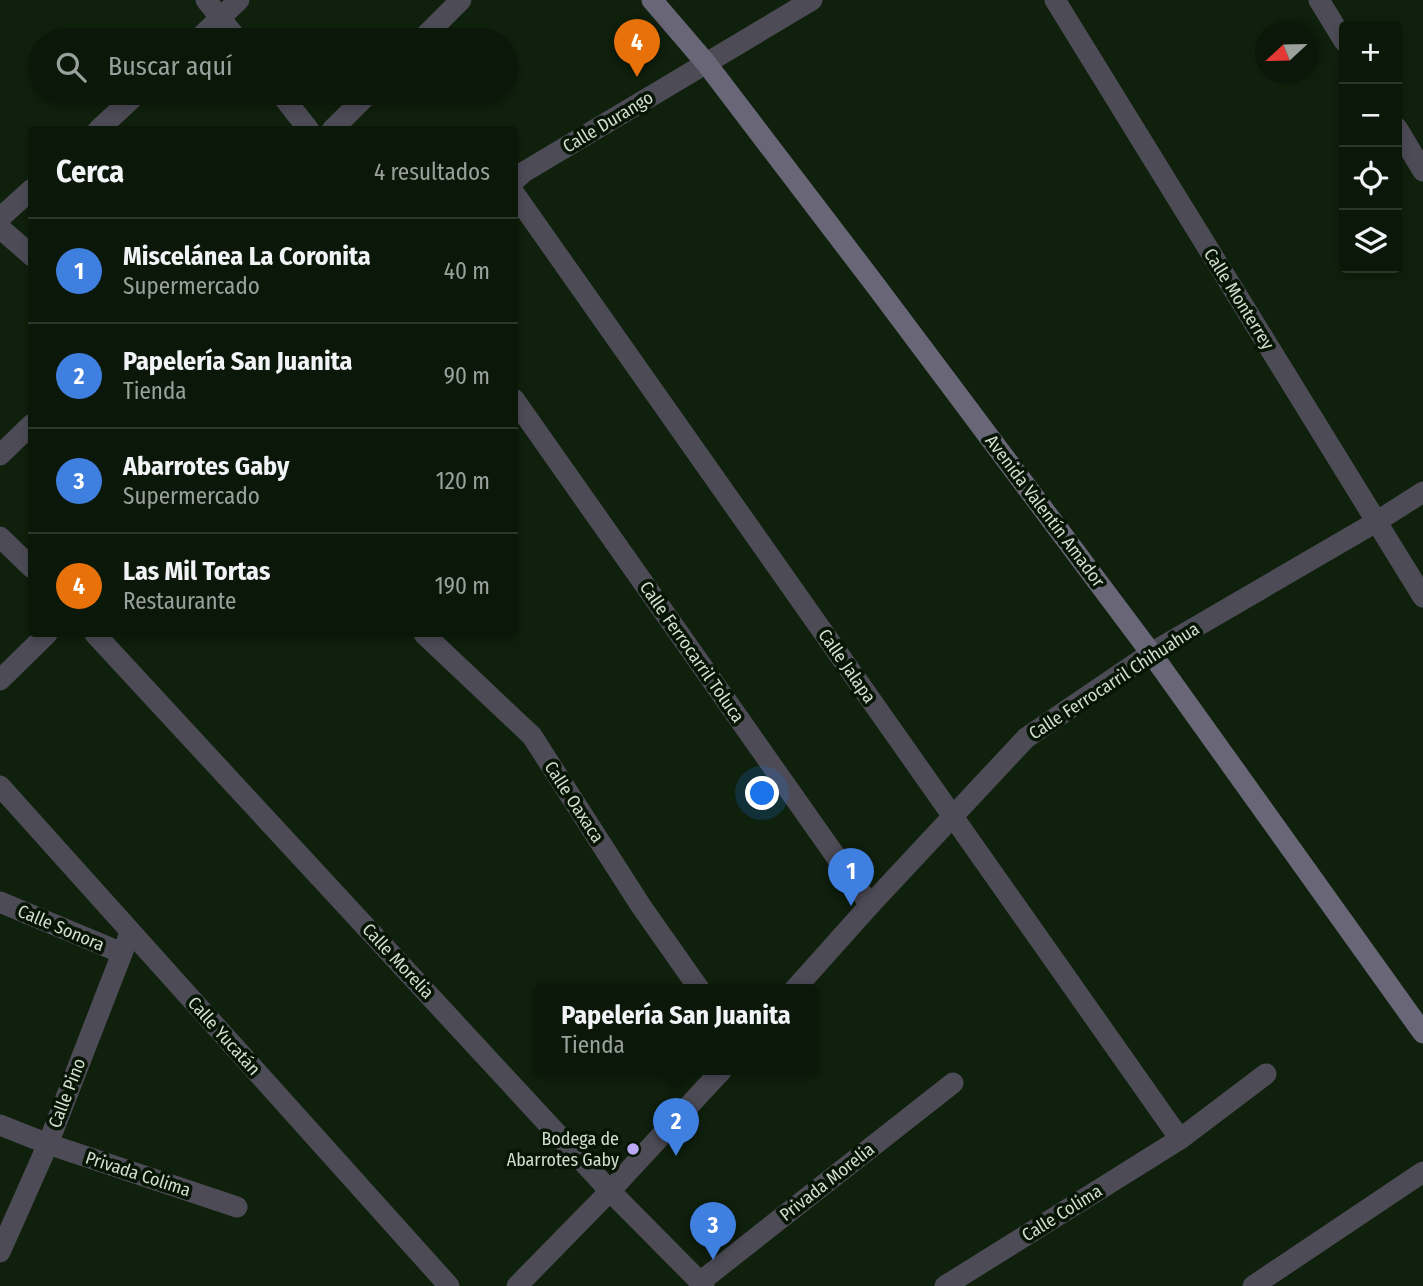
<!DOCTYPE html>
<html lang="es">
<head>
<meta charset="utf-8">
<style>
	body { margin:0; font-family:"Fira Sans Condensed",sans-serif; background:#142112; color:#f1f3f6 }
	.controls { position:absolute; right:21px; top:21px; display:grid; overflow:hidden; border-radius:7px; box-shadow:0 4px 10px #0003 }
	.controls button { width:63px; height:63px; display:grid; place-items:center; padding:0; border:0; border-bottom:2px solid #2b372a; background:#0b1809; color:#f1f3f6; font:35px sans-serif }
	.compass { position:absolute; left:1255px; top:21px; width:63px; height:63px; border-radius:50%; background:#0b1809; box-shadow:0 4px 10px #0003; rotate:248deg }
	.you { position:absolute; left:763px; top:794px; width:24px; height:24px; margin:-18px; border:5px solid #fff; border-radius:50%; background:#1a73e8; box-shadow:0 0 0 10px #1a73e833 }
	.badge { display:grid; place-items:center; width:46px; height:46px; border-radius:50%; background:#ea580c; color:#fff; font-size:23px; font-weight:700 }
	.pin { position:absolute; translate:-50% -58px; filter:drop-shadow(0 2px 4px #0008) }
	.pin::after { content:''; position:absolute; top:37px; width:24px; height:21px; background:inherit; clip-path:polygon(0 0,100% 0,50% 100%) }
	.popup { position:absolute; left:534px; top:984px; width:284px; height:91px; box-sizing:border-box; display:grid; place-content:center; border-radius:7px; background:#0b1809; filter:drop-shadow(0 2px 5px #0005); font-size:23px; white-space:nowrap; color:#9aa09c }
	.popup b { font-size:26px; color:#f1f3f6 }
	.popup::after { content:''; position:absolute; left:50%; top:100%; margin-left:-14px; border:14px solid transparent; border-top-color:#0b1809 }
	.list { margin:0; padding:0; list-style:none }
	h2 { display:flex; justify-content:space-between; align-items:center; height:91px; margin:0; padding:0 28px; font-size:30px }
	h2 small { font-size:23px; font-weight:400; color:#9aa09c }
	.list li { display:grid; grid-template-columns:46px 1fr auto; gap:21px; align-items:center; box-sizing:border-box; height:105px; padding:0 28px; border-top:2px solid #2b372a }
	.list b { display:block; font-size:26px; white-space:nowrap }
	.list p { margin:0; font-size:23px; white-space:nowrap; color:#9aa09c }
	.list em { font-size:23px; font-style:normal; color:#9aa09c }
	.icon { flex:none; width:38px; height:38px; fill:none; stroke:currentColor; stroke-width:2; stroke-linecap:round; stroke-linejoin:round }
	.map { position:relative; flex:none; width:1423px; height:1286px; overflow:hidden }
	.search { position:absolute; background:#0b1809; box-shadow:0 4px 10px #0003; left:28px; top:28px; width:490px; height:77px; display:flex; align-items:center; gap:18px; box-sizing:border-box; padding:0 24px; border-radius:38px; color:#9aa09c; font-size:26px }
	.panel { position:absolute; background:#0b1809; box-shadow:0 4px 10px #0003; left:28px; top:126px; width:490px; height:511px; border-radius:7px }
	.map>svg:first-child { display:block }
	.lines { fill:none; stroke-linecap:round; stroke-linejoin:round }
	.street { stroke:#4d4b56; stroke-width:21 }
	.secondary { stroke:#696678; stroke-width:21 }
	.poi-dot { fill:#bcaaf6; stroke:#071604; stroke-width:2.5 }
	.labels { text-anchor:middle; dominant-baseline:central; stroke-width:7; stroke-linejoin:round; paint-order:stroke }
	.street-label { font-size:18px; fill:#d2ddd0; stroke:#071604 }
	.poi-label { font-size:18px; fill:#d2ddd0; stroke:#071604; text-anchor:end }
</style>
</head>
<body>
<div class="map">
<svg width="1423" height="1286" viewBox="0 0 1423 1286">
	<rect width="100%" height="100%" fill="#0f200c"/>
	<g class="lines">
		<g class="street">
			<path d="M206,0L238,40"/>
			<path d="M1055,0L1423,597"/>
			<path d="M1319,0L1344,41"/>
			<path d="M197,40L239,0"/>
			<path d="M421,40L461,0"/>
			<path d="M280,93L309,130"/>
			<path d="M1397,128L1423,171"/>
			<path d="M98,130L138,93"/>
			<path d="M332,130L369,93"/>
			<path d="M514,181L524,172L812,0"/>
			<path d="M514,193L1180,1139"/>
			<path d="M0,218L32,189"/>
			<path d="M0,228L32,256"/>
			<path d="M514,399L870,905"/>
			<path d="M0,455L32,424"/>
			<path d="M0,537L32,568"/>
			<path d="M95,634L610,1191L704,1286"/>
			<path d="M424,634L532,736L641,906L700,990"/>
			<path d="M0,680L47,634"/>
			<path d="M0,786L449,1286"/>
			<path d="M0,902L122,953"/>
			<path d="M794,990L870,905L1026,738L1151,653L1376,522L1423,492"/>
			<path d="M0,1125L48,1144L237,1207"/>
			<path d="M0,1252L48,1144L130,933"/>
			<path d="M700,1282L953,1083"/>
			<path d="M517,1286L610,1191L722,1070"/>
			<path d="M945,1286L1180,1139L1266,1074"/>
			<path d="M1253,1286L1423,1172"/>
		</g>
		<path class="secondary" d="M652,0L706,63L876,286L1151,653L1423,1033"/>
	</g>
	<circle class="poi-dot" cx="633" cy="1149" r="7"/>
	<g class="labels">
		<g class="street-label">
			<text transform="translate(608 122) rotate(-31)">Calle Durango</text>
			<text transform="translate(1239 299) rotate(58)">Calle Monterrey</text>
			<text transform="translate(1045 511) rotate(53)">Avenida Valentín Amador</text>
			<text transform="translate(692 652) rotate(55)">Calle Ferrocarril Toluca</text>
			<text transform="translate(847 666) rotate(55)">Calle Jalapa</text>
			<text transform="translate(1114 681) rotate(-33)">Calle Ferrocarril Chihuahua</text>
			<text transform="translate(574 802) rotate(57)">Calle Oaxaca</text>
			<text transform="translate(61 928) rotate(23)">Calle Sonora</text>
			<text transform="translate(398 961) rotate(47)">Calle Morelia</text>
			<text transform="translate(224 1036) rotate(48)">Calle Yucatán</text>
			<text transform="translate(67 1093) rotate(-69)">Calle Pino</text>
			<text transform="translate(138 1174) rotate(18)">Privada Colima</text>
			<text transform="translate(827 1182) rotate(-38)">Privada Morelia</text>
			<text transform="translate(1062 1213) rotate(-32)">Calle Colima</text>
		</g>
		<g class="poi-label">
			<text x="619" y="1139">Bodega de<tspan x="619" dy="21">Abarrotes Gaby</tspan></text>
		</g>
	</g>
</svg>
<div class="controls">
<button>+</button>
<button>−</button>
<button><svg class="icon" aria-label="locate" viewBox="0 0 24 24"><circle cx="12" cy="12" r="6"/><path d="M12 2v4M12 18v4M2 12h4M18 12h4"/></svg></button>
<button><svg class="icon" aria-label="layers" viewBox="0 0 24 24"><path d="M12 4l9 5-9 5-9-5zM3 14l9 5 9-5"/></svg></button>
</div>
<svg class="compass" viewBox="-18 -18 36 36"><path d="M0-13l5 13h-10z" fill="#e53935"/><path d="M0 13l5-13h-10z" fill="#9aa09c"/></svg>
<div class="you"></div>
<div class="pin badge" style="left:851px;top:906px;background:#3f7fe0">1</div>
<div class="pin badge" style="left:676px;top:1156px;background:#3f7fe0">2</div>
<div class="popup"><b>Papelería San Juanita</b>Tienda</div>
<div class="pin badge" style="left:713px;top:1260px;background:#3f7fe0">3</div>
<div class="pin badge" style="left:637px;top:77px;background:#e8710a">4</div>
<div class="search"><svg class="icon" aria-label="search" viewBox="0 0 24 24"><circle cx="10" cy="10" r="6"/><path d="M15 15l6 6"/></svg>Buscar aquí</div>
<section class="panel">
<h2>Cerca<small>4 resultados</small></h2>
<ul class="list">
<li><span class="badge" style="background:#3f7fe0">1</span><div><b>Miscelánea La Coronita</b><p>Supermercado</p></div><em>40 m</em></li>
<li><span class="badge" style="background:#3f7fe0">2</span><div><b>Papelería San Juanita</b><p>Tienda</p></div><em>90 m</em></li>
<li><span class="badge" style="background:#3f7fe0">3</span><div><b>Abarrotes Gaby</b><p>Supermercado</p></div><em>120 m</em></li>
<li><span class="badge" style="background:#e8710a">4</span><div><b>Las Mil Tortas</b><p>Restaurante</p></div><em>190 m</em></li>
</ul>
</section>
</div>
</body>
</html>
